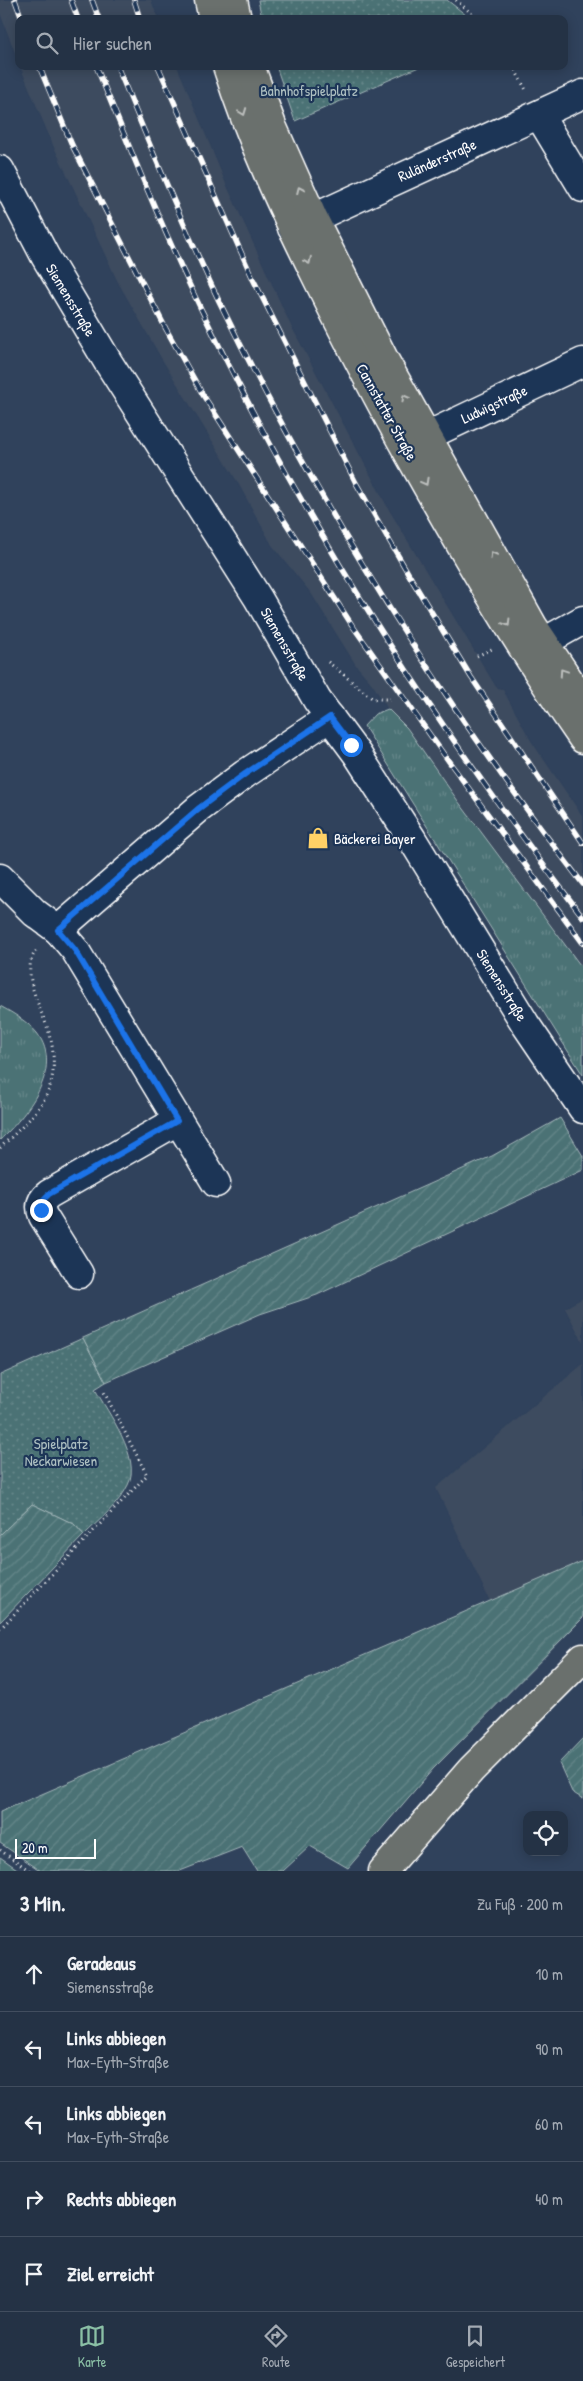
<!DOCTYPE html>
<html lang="de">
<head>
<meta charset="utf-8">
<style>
	body { margin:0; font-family:"Patrick Hand",sans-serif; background:#2c3a4c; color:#f1f3f6 }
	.controls { position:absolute; right:15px; bottom:15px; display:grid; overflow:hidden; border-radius:10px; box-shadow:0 2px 12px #0003 }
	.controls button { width:45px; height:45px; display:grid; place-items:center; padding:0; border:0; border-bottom:1px solid #414d5e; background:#243245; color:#f1f3f6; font:25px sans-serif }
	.scale { position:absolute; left:15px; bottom:12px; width:81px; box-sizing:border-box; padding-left:5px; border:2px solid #fff; border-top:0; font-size:14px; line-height:18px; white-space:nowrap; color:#fff; -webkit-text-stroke:4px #1d3557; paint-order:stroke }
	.stop { position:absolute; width:15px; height:15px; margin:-11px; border:4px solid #1a73e8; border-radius:50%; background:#fff }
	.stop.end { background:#1a73e8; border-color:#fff; box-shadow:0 1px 5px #0008 }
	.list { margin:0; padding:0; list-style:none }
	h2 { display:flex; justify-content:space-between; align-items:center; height:65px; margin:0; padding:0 20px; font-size:21px }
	h2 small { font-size:16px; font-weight:400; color:#a3aab3 }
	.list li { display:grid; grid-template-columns:32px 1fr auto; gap:15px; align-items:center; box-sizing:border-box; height:75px; padding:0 20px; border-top:1px solid #414d5e }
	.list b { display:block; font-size:19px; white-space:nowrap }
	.list p { margin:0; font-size:16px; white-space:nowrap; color:#a3aab3 }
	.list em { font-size:16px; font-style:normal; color:#a3aab3 }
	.icon { flex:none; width:28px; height:28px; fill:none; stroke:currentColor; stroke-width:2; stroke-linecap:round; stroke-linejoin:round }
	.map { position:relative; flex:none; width:583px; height:1871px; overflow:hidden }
	.search { position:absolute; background:#243245; box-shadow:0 2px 12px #0003; left:15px; right:15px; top:15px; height:55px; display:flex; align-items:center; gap:12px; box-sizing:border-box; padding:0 18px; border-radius:10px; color:#a3aab3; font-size:19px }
	.sheet { height:440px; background:#243245 }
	nav { display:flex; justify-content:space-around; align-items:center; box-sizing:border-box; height:70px; border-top:1px solid #414d5e; background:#243245; font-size:14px; color:#a3aab3 }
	nav a { display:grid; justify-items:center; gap:2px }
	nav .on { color:#8abfa5 }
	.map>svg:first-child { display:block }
	.built { fill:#3d4b5f }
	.grass { fill:url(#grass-tufts); stroke:#a5b8ba }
	.park { fill:url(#park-dots); stroke:#a5b8ba }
	.garden { fill:url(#garden-furrows); stroke:#a5b8ba }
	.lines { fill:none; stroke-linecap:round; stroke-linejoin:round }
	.minor-casing { stroke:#fff; stroke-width:31 }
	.major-casing { stroke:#fff; stroke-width:31 }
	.path { stroke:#fff; stroke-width:3; stroke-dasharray:1 4; stroke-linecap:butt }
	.minor { stroke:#1d3557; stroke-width:28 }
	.major { stroke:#6b706d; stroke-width:28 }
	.rail-casing { stroke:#fff; stroke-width:5.5 }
	.rail { stroke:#1d3557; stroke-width:4; stroke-dasharray:11; stroke-linecap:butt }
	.oneway { stroke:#bcbfbd }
	.route { stroke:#1a73e8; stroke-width:6 }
	.labels { text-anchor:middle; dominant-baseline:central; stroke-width:4.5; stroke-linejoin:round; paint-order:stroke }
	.park-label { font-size:15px; fill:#aec0c1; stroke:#1d3557 }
	.street-label { font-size:15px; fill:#fff; stroke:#1d3557 }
	.poi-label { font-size:15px; fill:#fff; stroke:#1d3557; text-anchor:start }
</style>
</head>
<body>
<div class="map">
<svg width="583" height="1871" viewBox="0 0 583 1871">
	<defs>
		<pattern id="grass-tufts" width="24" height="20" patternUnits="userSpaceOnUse" patternTransform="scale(1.25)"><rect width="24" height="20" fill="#4b7275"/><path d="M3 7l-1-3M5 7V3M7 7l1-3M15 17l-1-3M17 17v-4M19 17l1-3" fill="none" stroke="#66878a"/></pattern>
		<pattern id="park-dots" width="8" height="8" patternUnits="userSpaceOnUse" patternTransform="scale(1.25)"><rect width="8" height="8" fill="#4b7275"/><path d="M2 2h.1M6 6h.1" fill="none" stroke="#66878a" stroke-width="1.8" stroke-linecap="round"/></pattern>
		<pattern id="garden-furrows" width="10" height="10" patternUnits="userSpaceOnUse" patternTransform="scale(1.25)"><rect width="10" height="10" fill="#4b7275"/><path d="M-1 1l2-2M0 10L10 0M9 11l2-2" fill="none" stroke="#66878a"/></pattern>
	</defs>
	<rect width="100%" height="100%" fill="#30425c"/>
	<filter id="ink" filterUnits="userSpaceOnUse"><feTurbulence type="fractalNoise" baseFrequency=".02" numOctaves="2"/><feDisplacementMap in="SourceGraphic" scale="10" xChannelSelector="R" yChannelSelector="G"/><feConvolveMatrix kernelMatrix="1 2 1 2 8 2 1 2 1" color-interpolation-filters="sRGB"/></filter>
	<g filter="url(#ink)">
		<g class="built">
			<path d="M0,0H151L158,19H19V63L0,13Z"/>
			<path d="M20,66H177L226,184L290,324L389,510L496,687L503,690L531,741L583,817V969L458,801L407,728L388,709L373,685L356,665L311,593L272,545L237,481L163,361L118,282L53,145Z"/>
			<path d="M583,1298V1342L565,1308Z"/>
			<path d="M583,1364V1561L490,1601L436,1488Z"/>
		</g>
		<g class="grass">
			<path d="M388,709L407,728L458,801L583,969V1075L364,726L375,714Z"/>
			<path d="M0,1006C13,1013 28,1022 37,1033C65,1070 25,1116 0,1140Z"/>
			<path d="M0,1857L20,1871H0Z"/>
		</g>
		<g class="park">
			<path d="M258,0H447L471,19H262Z"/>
			<path d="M276,66H421L295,121Z"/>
			<path d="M83,1338L106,1382L95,1389C108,1413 142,1458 128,1485C119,1504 99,1520 84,1535L74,1524L32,1504L0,1535V1375Z"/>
		</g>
		<g class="garden">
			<path d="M560,1118L583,1156V1170L317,1295L260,1314L106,1382L83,1338L492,1156Z"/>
			<path d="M32,1504L74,1524L84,1535L0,1622V1535Z"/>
			<path d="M583,1561V1618L433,1769L348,1868L310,1846L283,1871H257L242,1847L180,1871H41L0,1843V1812Z"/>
			<path d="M583,1738V1799L572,1792L559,1763Z"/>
		</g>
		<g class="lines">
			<g class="minor-casing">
				<g id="minor">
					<path d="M539,115L583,188"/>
					<path d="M0,170L45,256L108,362L258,598L317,700L357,754L412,839L526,1025L583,1109"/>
					<path d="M292,228L583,94"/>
					<path d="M406,446L583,362"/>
					<path d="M544,642L583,620"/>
					<path d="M0,878L35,913L58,930L75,950L216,1183"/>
					<path d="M58,930L198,809L245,774L330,717"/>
					<path d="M79,1274L43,1216C39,1206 41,1200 49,1194L177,1121"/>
				</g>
			</g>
			<g class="major-casing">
				<g id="major">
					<path d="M209,0L213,19"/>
					<path d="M233,0L237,19"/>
					<path d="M227,66C250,139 283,209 317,278C347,339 378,399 411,458C465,554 520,649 583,739"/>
					<path d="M250,66L273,128L313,218L385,361L533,626L583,701"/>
					<path d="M383,1871L471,1770L583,1658"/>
				</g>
			</g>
			<g class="path">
				<path d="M456,0L478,19"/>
				<path d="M513,66L526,90"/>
				<path d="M477,656L492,649"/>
				<path d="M328,662L373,699H390"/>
				<path d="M0,1148C18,1130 40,1113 49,1089C55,1073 54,1055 51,1039C45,1014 16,970 38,949"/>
				<path d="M0,1629L147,1475L104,1392"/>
				<path d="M0,1850L30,1871"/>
			</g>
			<use href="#minor" class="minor"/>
			<use href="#major" class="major"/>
			<g class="rail-casing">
				<g id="rail">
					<path d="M15,0L22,19"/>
					<path d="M71,0L78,19"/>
					<path d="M92,0L99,19"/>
					<path d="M134,0L140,19"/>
					<path d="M39,66L72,145L166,329L203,395L352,625L450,763L583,943"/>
					<path d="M96,66C130,148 163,231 202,311C305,526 437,728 583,917"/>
					<path d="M117,66C150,145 182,224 219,301C319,507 443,704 583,884"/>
					<path d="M158,66L253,279L356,483L415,585L471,677L583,843"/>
				</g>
			</g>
			<use href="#rail" class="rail"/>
		</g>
		<defs><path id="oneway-chevron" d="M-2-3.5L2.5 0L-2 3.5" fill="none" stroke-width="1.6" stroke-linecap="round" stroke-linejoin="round" transform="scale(1.25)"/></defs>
		<g class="oneway">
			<use href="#oneway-chevron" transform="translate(243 112) rotate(69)"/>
			<use href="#oneway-chevron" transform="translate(300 190) rotate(-114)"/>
			<use href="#oneway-chevron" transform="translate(308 261) rotate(64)"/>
			<use href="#oneway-chevron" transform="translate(405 398) rotate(-119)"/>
			<use href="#oneway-chevron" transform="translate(425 482) rotate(61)"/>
			<use href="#oneway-chevron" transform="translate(493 555) rotate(-120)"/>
			<use href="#oneway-chevron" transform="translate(507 623) rotate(58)"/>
			<use href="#oneway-chevron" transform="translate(563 672) rotate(-124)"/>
		</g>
	</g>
	<g class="lines" filter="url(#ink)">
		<path class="route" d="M41,1210L42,1201L49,1194L177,1121L75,950L58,930L198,809L245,774L330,717L351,745"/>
	</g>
	<defs>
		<g id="shop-bare" transform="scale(1.725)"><path d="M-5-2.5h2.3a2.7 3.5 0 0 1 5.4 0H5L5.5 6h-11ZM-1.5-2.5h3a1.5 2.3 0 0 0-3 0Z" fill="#ffd166" stroke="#1d3557" stroke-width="2.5" paint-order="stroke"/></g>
	</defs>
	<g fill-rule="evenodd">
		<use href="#shop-bare" x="318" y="838"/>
	</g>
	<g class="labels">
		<g class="park-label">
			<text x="309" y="90">Bahnhofspielplatz</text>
			<text x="61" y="1443">Spielplatz<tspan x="61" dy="17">Neckarwiesen</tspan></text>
		</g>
		<g class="street-label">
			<text transform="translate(437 160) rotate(-24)">Ruländerstraße</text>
			<text transform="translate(71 300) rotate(59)">Siemensstraße</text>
			<text transform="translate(494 404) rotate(-25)">Ludwigstraße</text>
			<text transform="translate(387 412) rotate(61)">Cannstatter Straße</text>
			<text transform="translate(285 644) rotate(60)">Siemensstraße</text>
			<text transform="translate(502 985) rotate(58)">Siemensstraße</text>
		</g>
		<g class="poi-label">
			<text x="334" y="838">Bäckerei Bayer</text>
		</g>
	</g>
</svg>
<div class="controls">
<button><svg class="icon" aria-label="locate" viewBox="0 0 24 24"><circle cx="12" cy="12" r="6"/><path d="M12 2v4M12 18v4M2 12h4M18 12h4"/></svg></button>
</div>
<div class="scale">20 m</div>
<div class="stop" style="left:351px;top:745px"></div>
<div class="stop end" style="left:41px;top:1210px"></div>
<div class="search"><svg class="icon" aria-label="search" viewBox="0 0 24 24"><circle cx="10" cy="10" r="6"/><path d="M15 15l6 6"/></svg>Hier suchen</div>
</div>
<section class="sheet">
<h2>3 Min.<small>Zu Fuß · 200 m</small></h2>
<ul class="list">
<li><svg class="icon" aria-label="ahead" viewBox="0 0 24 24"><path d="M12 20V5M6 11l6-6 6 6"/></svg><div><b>Geradeaus</b><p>Siemensstraße</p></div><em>10 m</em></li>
<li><svg class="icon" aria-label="left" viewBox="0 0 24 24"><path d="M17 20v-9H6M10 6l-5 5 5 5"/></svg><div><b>Links abbiegen</b><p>Max-Eyth-Straße</p></div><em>90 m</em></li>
<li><svg class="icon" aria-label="left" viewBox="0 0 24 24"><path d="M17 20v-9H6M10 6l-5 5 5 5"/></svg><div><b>Links abbiegen</b><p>Max-Eyth-Straße</p></div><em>60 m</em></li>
<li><svg class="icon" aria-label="right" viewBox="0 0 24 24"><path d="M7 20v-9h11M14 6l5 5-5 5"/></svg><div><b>Rechts abbiegen</b></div><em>40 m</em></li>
<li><svg class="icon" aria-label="arrive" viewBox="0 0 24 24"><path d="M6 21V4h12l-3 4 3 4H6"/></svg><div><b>Ziel erreicht</b></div></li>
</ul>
</section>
<nav>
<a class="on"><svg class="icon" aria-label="map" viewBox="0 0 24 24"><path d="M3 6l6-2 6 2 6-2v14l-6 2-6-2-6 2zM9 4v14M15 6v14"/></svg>Karte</a>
<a><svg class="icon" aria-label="directions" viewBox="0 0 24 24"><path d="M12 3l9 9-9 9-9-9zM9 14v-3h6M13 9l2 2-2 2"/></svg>Route</a>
<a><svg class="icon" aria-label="saved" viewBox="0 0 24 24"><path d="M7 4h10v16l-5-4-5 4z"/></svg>Gespeichert</a>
</nav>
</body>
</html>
